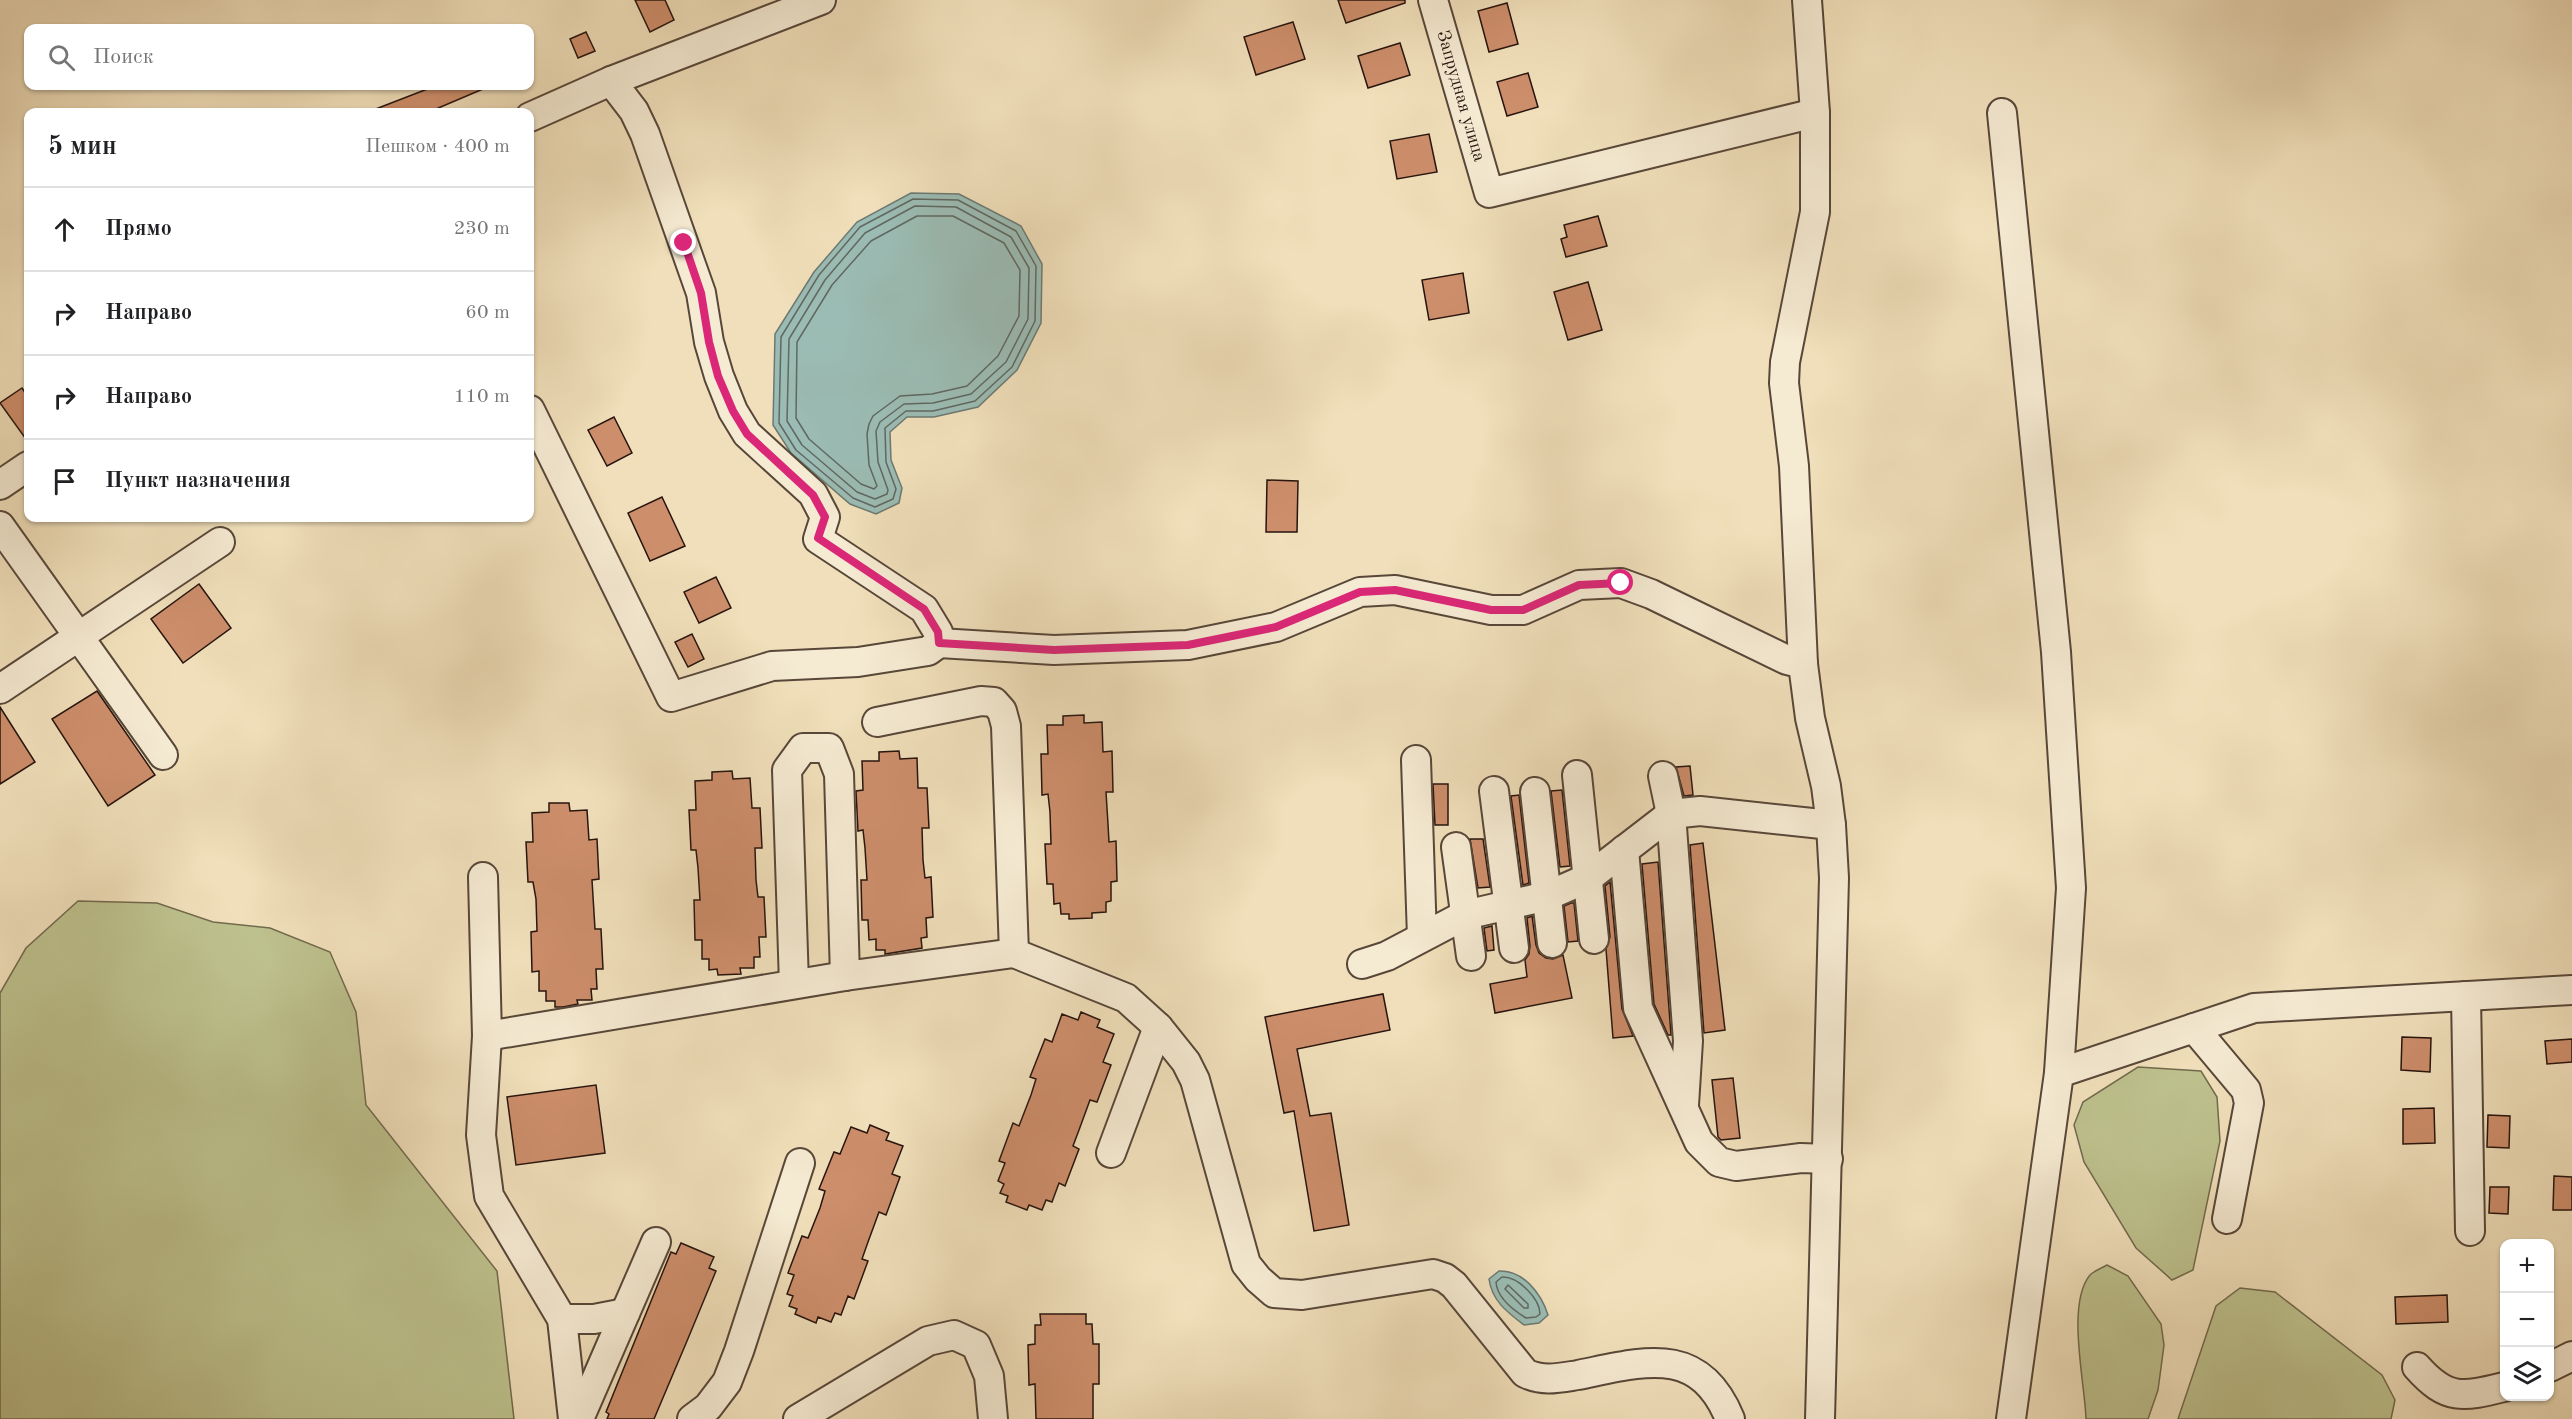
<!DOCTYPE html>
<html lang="ru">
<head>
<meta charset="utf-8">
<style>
	body { margin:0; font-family:"Old Standard TT",serif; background:#f6f6f6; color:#202124 }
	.controls { position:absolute; right:18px; bottom:18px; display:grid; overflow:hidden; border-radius:12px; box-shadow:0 2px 4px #0004 }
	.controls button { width:54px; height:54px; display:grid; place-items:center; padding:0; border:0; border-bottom:2px solid #e0e0e0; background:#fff; color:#202124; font:30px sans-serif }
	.stop { position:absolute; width:18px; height:18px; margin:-14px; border:4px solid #db2777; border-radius:50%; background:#fff }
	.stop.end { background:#db2777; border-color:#fff; box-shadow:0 2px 6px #0008 }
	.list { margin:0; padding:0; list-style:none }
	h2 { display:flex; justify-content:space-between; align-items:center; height:78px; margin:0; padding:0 24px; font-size:26px }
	h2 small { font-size:20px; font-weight:400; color:#757577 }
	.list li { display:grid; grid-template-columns:39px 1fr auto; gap:18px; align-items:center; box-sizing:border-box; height:84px; padding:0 24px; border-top:2px solid #e0e0e0 }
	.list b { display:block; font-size:22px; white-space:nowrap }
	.list em { font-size:20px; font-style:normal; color:#757577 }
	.icon { flex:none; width:33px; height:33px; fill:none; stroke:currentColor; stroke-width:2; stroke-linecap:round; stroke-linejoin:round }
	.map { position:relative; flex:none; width:2572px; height:1419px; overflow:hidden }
	.search { position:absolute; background:#fff; box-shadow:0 2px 4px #0004; left:24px; top:24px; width:510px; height:66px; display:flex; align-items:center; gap:15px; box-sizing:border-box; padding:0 21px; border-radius:12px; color:#757577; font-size:22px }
	.panel { position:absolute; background:#fff; box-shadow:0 2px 4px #0004; left:24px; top:108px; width:510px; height:414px; border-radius:12px }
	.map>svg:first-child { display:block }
	.green { fill:#bdc18d; stroke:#726a4e; stroke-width:1.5 }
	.water { fill:#9bbcb4; stroke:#6c7972; stroke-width:1.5 }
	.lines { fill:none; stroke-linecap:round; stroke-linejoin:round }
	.shore { stroke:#606861; stroke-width:1.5 }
	.building { fill:#cd8e6b; stroke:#26140e; stroke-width:1.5 }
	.minor-casing { stroke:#584739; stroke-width:32 }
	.minor { stroke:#f5ead2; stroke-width:28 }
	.route { stroke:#db2777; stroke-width:8 }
	.labels { text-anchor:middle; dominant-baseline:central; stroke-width:6; stroke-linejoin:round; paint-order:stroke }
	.street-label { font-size:18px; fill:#26140e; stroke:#f5ead2 }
</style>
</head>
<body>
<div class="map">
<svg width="2572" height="1419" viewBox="0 0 2572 1419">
	<rect width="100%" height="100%" fill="#f0dfba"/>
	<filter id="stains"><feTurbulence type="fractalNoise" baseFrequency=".00333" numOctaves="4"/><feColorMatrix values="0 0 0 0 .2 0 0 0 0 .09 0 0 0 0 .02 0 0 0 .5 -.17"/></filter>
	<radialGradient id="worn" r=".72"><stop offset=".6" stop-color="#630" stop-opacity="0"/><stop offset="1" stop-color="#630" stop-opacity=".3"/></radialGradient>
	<g class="green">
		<path d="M78,901L157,903L213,922L270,928L330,952L356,1012L366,1105L497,1271L514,1419H0V993L26,948Z"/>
		<path d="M2138,1067L2201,1071L2217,1097L2220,1141L2193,1270L2172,1280L2136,1248L2084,1162L2074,1125L2083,1102Z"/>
		<path d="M2107,1265L2128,1276L2161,1324L2164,1345L2158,1390L2148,1419H2086C2085,1383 2066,1304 2090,1275C2094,1271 2102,1268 2107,1265Z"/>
		<path d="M2240,1288L2275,1292L2382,1375L2395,1400L2391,1419H2178L2216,1306Z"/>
	</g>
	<g class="water">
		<path d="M911,193L959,194L1021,226L1042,264L1041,323L1017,370L978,407L934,417H907L890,432L891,460L902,488L899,503L876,514L850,504L791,453L773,425L775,334L814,272L857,222Z"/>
		<path d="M1499,1271C1523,1270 1541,1293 1548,1315L1539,1323L1524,1325C1507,1312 1492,1301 1489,1279Z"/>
	</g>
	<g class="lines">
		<g class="shore">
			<path d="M913,199L958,200L1016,231L1036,266L1035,321L1012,367L975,401L933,411H906L885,428L886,462L896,489L893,499L875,507L853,498L796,450L779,423L781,337L819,275L860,227Z"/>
			<path d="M915,206L956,207L1011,237L1029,268L1028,319L1006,362L971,394L933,403L904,404L880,422L876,431L878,462L888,490L887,494L875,499L857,492L802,445L787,421L789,339L825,280L865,233Z"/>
			<path d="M917,216H953L1004,243L1020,270L1019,316L998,356L967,386L932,394L900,396L873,416L869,424L867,434L869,465L877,486L874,489L861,484L809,439L796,418L797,342L832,285L871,241Z"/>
			<path d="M1502,1277C1518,1276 1540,1299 1540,1314L1536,1317L1526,1318C1513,1310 1497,1298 1496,1282Z"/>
			<path d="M1508,1285L1528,1304V1308H1524L1505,1289Z"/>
		</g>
	</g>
	<g class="building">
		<path d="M635,0H665L674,20L650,32Z"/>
		<path d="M1338,0H1405V3L1346,23Z"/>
		<path d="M1507,3L1518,44L1489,52L1478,11Z"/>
		<path d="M1293,22L1305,59L1256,75L1244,37Z"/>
		<path d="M586,32L595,51L578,58L570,39Z"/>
		<path d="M1400,43L1410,75L1368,88L1358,56Z"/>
		<path d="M1528,73L1538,107L1507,116L1497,82Z"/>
		<path d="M435,86H490L429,112H368Z"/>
		<path d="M1429,134L1437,172L1397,179L1390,141Z"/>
		<path d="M1598,216L1607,246L1566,257L1561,239L1567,237L1564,225Z"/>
		<path d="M1463,273L1469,313L1429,320L1422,280Z"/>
		<path d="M1588,282L1602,330L1568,340L1554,292Z"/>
		<path d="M22,388L28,397V442L0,403Z"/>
		<path d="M614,417L632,453L607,466L588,430Z"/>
		<path d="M1267,480L1298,481L1297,532H1266Z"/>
		<path d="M662,497L685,546L650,561L628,513Z"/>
		<path d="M716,577L731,608L699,623L684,592Z"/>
		<path d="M199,584L231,628L183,663L151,619Z"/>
		<path d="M692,634L704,659L688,667L675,642Z"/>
		<path d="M97,691L155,775L108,806L52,719Z"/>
		<path d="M0,707L35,762L0,784Z"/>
		<path d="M1084,715V723L1102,722L1103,752L1112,751L1113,792H1106L1108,824L1109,842L1116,841L1117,881L1111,882V901L1106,902V912L1092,913V918L1069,919V914H1061L1060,903L1054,904L1053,884H1047L1045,844H1051L1050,812L1048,794L1042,795L1041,754H1048L1047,725H1063V716Z"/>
		<path d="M899,751L900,759L917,758L918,788H927L929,828H922L923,860L925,878L931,877L933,917L926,918L927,937L921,938L922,948L885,954V950H876V939L869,940L868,920H862L861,880H867L865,848L863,830L858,831L856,791L863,790L862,761H879V752Z"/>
		<path d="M1690,766L1693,795L1684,796L1676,767Z"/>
		<path d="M732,771L733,779L750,778L752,808H760L762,848H755L756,880L758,897H764L766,937H759L760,957H754V968H740L741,974L718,975L717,969L709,970V959H702V940H695L694,900H700L698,868L696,850H691L689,810H696L695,781L712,780V772Z"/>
		<path d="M1433,784H1448V825H1435Z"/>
		<path d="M1562,790L1570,866L1560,867L1551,791Z"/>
		<path d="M1519,795L1529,883L1523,885L1511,796Z"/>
		<path d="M549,803H569L570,811L587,810L589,840L597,839L599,879L592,880L595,929H601L603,969H596L597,989H591L592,1000H577L578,1004L563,1007H555V1001H546V991H539V971L532,972L531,932L537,931L536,899L533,882H528L526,842H533L532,813L549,812Z"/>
		<path d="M1470,839H1483L1490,887L1478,888Z"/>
		<path d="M1703,843L1725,1030L1704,1033L1690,845Z"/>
		<path d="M1658,862L1671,1035H1668L1654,1004L1643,876L1642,864Z"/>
		<path d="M1610,882L1622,1009L1633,1036L1613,1038L1606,949L1610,937L1605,886Z"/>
		<path d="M1571,903H1574L1578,941L1568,942L1564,906Z"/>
		<path d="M1532,916L1536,945L1539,953L1546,958L1553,959L1563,955L1572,998L1495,1013L1490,984L1527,977L1525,960L1529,954L1530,946L1527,918Z"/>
		<path d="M1492,926L1494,950L1487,951L1484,928Z"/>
		<path d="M1383,994L1390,1030L1297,1049L1310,1116L1331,1113L1349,1225L1314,1231L1294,1111L1284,1113L1265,1017Z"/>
		<path d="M1081,1012L1100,1020L1097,1027L1114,1034L1103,1062L1111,1065L1097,1102L1090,1100L1079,1130L1073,1146L1079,1149L1065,1186L1059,1183L1052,1202L1046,1200L1042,1210L1029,1205L1027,1210L1006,1202L1008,1196L1000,1193L1004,1184L998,1181L1005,1163L999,1161L1013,1123L1019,1126L1031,1095L1036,1079L1030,1077L1045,1039L1052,1042L1062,1014L1078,1020Z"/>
		<path d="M2402,1037L2431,1038L2430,1072L2401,1070Z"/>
		<path d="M2572,1039V1062L2547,1064L2545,1041Z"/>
		<path d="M1733,1078L1740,1138L1721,1140L1718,1137L1712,1080Z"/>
		<path d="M596,1085L605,1153L516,1165L507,1097Z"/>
		<path d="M2434,1108L2435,1143L2403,1144V1109Z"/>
		<path d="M2488,1115L2510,1116L2509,1148L2487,1147Z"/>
		<path d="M870,1125L889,1133L886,1140L903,1146L892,1174L900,1177L886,1215L879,1212L868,1242L862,1259L868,1261L854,1299L848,1296L841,1315L835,1313L831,1322L818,1317L816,1323L795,1314L797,1309L789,1306L793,1296L787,1294L794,1275L788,1273L802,1236L808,1238L820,1208L825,1191L819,1189L834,1152L840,1154L851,1127L867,1133Z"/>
		<path d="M2554,1176L2572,1177V1210H2553Z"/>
		<path d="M2490,1187H2509L2508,1214L2489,1213Z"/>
		<path d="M681,1243L714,1257L709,1268L716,1271L687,1341L654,1419H607L609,1414L606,1412L671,1252L676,1254Z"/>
		<path d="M2447,1295L2448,1322L2396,1324L2395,1297Z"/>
		<path d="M1040,1314H1086V1324H1092L1093,1344H1099V1384H1093V1419H1036L1035,1384L1029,1385L1028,1345L1035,1344V1325H1041Z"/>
	</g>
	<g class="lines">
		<g class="minor-casing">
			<g id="minor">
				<path id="s1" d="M1433,0L1489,193L1815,113"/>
				<path d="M1807,0L1815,113V212L1785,362L1784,383L1794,466L1803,664L1810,718L1826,786L1831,825L1834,878L1820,1419"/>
				<path d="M2002,113L2056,652L2071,888L2059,1073"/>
				<path d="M530,117L611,81L821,0"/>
				<path d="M530,410L671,697L772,666L858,662L928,651L939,643L938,632L924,609L818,539L825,517L813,494L747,434L733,411L719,376L709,342L701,293L645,134L634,111L611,81"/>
				<path d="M0,485L28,466"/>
				<path d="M0,526L163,755"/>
				<path d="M939,643L1054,650L1188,645L1276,627L1360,592L1395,590L1491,610H1523L1579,585L1621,583L1651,594L1787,660L1803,664"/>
				<path d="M0,689L220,542"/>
				<path d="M877,722L981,701L994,702L1002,711L1006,726L1014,953L1126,998L1158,1027L1186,1062L1195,1080L1246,1264L1258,1279L1274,1293L1302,1295L1433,1274L1445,1278L1454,1285L1525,1373C1543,1382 1559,1378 1578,1375C1643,1362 1699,1343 1730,1419"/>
				<path d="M1416,760L1422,937"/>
				<path d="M1577,775L1594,939"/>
				<path d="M1663,776L1671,814L1688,1041L1684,1105"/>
				<path d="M1494,791L1514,948"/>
				<path d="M1535,792L1552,943"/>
				<path d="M1456,847L1471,956"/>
				<path d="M1624,850L1638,1008L1699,1142L1719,1162L1736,1166L1801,1158L1828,1159"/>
				<path d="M483,877L487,1036L481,1135L489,1196L562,1319L573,1419"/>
				<path d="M1362,964L1387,956L1465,915L1547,896L1588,878L1671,814L1700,811L1831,825"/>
				<path d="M794,984L787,770L803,748H829L839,774L845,976"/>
				<path d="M2466,996L2470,1231"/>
				<path d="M2194,1028L2246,1090L2249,1103L2227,1219"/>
				<path d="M487,1036L845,976L1014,953"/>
				<path d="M1111,1153L1158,1027"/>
				<path d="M562,1319H594L625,1313"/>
				<path d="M2417,1367C2447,1401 2463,1397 2504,1387"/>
				<path d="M2550,1367L2572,1356"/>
				<path d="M579,1419L656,1242"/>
				<path d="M692,1419L708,1407L727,1382L739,1351L800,1163"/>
				<path d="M798,1419L928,1341L954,1335L976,1345L989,1376L993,1419"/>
				<path d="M2011,1419L2059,1073L2254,1008L2572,990"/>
			</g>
		</g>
		<use href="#minor" class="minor"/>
	</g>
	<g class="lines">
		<path class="route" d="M684,243L701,293L709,342L718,376L733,411L747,434L813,495L825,517L818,538L924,609L938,632L939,643L1054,650L1188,645L1276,627L1360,592L1395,590L1491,610H1523L1579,585L1621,583"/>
	</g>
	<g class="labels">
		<g class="street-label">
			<text stroke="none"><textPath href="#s1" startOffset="100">Запрудная улица</textPath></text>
		</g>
	</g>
	<rect width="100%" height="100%" filter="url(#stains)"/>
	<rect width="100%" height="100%" fill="url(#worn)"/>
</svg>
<div class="controls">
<button>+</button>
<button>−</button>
<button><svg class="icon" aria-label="layers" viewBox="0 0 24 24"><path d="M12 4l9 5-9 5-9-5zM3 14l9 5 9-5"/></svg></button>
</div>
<div class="stop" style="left:1621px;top:583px"></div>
<div class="stop end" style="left:684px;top:243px"></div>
<div class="search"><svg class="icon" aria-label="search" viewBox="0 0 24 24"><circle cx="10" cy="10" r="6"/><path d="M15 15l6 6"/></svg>Поиск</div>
<section class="panel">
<h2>5 мин<small>Пешком · 400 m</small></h2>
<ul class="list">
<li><svg class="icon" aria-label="ahead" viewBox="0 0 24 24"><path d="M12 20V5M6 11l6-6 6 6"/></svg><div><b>Прямо</b></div><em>230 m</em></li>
<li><svg class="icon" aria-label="right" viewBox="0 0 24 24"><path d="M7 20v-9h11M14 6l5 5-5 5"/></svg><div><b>Направо</b></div><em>60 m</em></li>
<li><svg class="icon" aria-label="right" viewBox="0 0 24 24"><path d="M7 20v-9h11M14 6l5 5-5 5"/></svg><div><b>Направо</b></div><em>110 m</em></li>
<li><svg class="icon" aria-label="arrive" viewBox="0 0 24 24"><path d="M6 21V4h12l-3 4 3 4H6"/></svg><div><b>Пункт назначения</b></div></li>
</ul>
</section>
</div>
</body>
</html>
